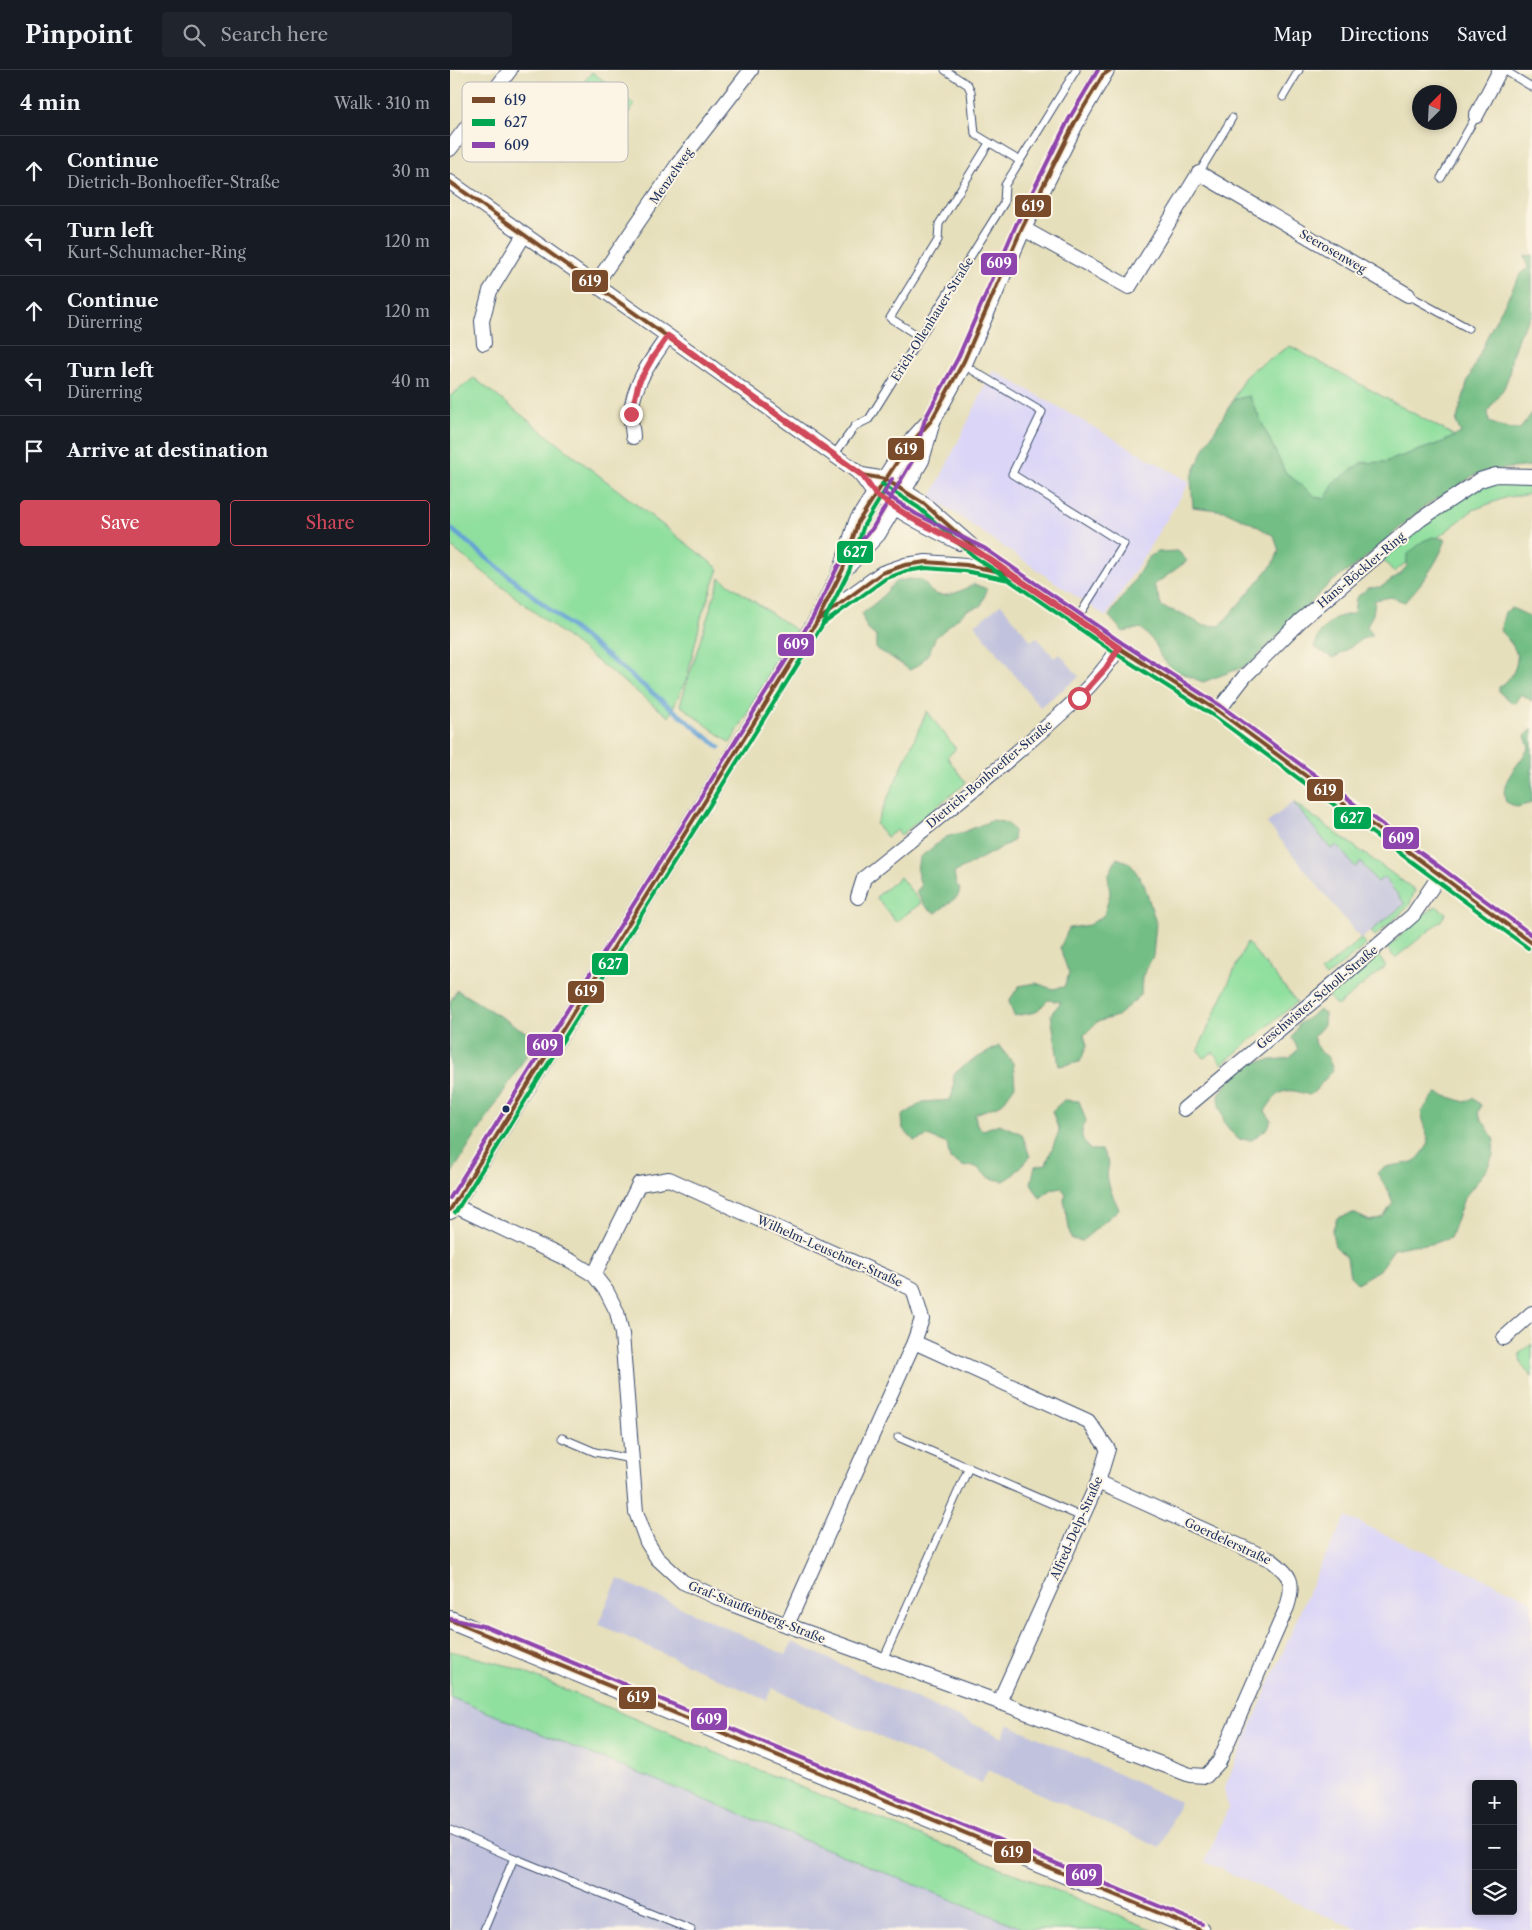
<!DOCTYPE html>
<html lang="en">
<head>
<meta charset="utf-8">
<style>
	body { margin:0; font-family:"Libre Caslon Text",serif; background:#20242c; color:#f1f3f6 }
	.controls { position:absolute; right:15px; bottom:15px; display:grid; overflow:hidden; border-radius:5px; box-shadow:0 2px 8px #0003 }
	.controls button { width:45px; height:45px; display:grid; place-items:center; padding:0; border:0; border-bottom:1px solid #363941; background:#171b24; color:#f1f3f6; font:25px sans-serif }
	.compass { position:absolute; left:962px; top:15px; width:45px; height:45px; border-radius:50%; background:#171b24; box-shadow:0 2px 8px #0003; rotate:24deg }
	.stop { position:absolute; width:15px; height:15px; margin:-11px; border:4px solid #d1495b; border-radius:50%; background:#fff }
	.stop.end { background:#d1495b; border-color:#fff; box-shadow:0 1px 5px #0008 }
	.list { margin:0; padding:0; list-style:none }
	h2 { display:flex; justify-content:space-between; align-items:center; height:65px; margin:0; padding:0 20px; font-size:21px }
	h2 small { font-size:16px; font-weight:400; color:#9ea1a6 }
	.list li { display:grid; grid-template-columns:32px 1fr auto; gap:15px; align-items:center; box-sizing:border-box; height:70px; padding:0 20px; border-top:1px solid #363941 }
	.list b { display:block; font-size:19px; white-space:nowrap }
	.list p { margin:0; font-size:16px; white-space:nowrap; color:#9ea1a6 }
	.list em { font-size:16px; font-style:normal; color:#9ea1a6 }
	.actions { display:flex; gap:10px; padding:15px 20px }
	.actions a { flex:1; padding:11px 0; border:1px solid #d1495b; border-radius:5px; text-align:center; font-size:18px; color:#d1495b }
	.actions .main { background:#d1495b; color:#fff }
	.icon { flex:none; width:28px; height:28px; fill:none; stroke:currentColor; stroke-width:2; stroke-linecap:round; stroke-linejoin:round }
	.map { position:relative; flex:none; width:1082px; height:1860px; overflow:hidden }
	header { display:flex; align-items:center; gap:30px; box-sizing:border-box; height:70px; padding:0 25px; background:#171b24; border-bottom:1px solid #363941 }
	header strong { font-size:24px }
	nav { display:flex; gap:28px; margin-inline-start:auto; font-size:18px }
	.search { width:350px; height:45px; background:#20242c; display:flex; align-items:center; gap:12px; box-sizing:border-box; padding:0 18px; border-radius:5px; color:#9ea1a6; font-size:19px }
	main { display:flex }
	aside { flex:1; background:#171b24 }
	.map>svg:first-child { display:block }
	.built { fill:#dbd6f7; fill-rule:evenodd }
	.industrial { fill:#c1c2dd }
	.green { fill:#8fdf9e; stroke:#55877e }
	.forest { fill:#73be85; stroke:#477672 }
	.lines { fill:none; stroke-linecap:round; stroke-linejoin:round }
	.stream { stroke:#63a2d5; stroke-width:4.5 }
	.service-casing { stroke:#39496c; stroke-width:9 }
	.minor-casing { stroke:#39496c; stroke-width:16 }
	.tertiary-casing { stroke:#39496c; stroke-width:20 }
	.service { stroke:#fff; stroke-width:7 }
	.minor { stroke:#fff; stroke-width:14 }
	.tertiary { stroke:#fff; stroke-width:18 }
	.bus-1-casing { stroke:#fcf5e5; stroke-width:8 }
	.bus-2-casing { stroke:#fcf5e5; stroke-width:8 }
	.bus-3-casing { stroke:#fcf5e5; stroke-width:8 }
	.bus-1 { stroke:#7a4b2a; stroke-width:4 }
	.bus-2 { stroke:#00a651; stroke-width:4 }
	.bus-3 { stroke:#8e44ad; stroke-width:4 }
	.route { stroke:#d1495b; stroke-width:6 }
	.bus-dot { fill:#1b2f5e; stroke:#fcf5e5; stroke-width:2 }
	.labels { text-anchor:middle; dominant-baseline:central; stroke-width:4; stroke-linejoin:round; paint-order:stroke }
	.street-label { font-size:12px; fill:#1b2f5e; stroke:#fcf5e5 }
	.key { fill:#fcf5e5; stroke:#b8babc; stroke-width:1 }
	.key-label { font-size:14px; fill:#1b2f5e }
	.line-badge { stroke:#fcf5e5; stroke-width:2 }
	.badge-label { font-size:14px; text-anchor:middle; font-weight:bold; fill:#fff }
</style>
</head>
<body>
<header>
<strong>Pinpoint</strong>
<div class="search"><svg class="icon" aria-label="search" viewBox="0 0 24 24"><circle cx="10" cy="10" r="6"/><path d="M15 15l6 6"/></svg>Search here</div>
<nav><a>Map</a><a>Directions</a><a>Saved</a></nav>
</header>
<main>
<aside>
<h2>4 min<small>Walk · 310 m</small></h2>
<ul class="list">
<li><svg class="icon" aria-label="ahead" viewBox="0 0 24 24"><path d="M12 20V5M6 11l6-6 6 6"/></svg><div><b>Continue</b><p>Dietrich-Bonhoeffer-Straße</p></div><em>30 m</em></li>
<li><svg class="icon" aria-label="left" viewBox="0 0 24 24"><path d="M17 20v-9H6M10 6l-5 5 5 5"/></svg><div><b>Turn left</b><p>Kurt-Schumacher-Ring</p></div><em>120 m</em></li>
<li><svg class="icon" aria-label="ahead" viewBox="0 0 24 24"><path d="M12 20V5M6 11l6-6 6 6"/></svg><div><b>Continue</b><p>Dürerring</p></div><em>120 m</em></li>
<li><svg class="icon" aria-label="left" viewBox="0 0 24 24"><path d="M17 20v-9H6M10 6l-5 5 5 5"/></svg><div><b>Turn left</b><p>Dürerring</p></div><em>40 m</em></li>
<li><svg class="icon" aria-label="arrive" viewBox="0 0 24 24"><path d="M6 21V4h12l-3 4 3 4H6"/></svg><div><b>Arrive at destination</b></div></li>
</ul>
<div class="actions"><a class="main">Save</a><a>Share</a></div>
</aside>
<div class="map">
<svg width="1082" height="1860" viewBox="0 0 1082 1860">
	<rect width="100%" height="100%" fill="#fcf5e5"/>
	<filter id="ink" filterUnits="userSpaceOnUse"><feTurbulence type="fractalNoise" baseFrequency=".02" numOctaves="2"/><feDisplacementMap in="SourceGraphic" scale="10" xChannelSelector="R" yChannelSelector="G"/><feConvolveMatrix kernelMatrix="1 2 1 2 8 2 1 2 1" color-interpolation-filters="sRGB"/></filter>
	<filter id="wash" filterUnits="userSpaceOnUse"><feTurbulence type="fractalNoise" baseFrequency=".0096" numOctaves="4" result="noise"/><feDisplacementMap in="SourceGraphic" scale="20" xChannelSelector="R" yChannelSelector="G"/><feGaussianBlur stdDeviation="1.12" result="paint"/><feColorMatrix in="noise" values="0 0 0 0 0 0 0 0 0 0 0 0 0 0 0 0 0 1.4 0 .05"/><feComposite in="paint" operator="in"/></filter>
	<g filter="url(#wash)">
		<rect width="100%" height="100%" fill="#e6dfbb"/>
		<g class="built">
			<path d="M543,300L740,412L656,547L481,427Z"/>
			<path d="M896,1447L1082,1530V1860H907L755,1792L778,1738L774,1719L867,1502ZM1026,1714H1063V1841H1026Z"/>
		</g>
		<g class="industrial">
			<path d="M551,534L581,571L587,567L604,588L610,584L629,607L590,637L525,555Z"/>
			<path d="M843,732L881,779L887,774L905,797L911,792L927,812L933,807L955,834L911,869L817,753Z"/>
			<path d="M168,1509L336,1585L342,1572L552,1667L558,1654L730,1732L710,1778L538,1700L531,1713L322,1618L316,1630L148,1554Z"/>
			<path d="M0,1627L577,1860H0Z"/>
		</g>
		<g class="green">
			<path d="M142,2L185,35L146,81L103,50Z"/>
			<path d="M840,276L1005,366L993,372L935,392L911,393L885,412L876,429L866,427L835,402L799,326L783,330L794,308L804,299Z"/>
			<path d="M24,308L269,499L252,544L237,608L219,647L0,476V326Z"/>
			<path d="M1082,406V424L1057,427L1023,440L944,502L929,485L1020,414Z"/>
			<path d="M270,508L347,561L280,673L230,635Z"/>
			<path d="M477,641L506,679L497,687L516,713L451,765L447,760L437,767L426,754Z"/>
			<path d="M843,732L965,820L959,836L925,866L921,861L955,834L934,807L927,812L911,792L905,797L887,775L881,779Z"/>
			<path d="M450,807L471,833L446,852L426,827Z"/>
			<path d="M986,836L996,843L990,852L945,888L937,878L971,847Z"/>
			<path d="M911,869L916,875L876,907L871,902Z"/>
			<path d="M797,872L847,932L772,994L763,982L754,988L748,980Z"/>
			<path d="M928,886L936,896L887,936L878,926Z"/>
			<path d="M1082,1274V1307C1075,1299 1069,1294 1070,1283Z"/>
			<path d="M0,1581L59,1596L259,1680L704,1860H577L0,1627Z"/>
		</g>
		<g class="forest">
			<path d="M1082,185V244L1069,265L1062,285L1059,305L1054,318L1038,341L1039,352L1055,358L1070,359L1082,343V396L1042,400L1024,405L999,422L976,435L908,494L880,513L799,595L753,612L723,600L711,587L705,573L691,558L673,562L659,546L684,511L698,488L707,482L728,481L737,491L704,515L712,537L733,544L752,555L770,556L823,494L829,481L824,466L803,454L775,441L743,437L741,408L755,377L783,330L799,326L835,402L866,427L875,429L885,412L911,393L935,392L993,372L1011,363L1006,352L1018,310L1040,261L1071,203L1078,198L1075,186Z"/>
			<path d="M983,467L996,469C988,493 972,513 955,532L941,527L925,530L923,544L917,556L922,565C907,569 898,581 883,588L864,577L871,561L885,548L904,543L906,528L918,518L931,517L950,504L957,496V485L973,471Z"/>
			<path d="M459,509L472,510C475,513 479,520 482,522C495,531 512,520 524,514L537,519L531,536L517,540L485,568L480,581L470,594L460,600L438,585L426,579V566C416,560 415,554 412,544L430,529L445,512Z"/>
			<path d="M1062,538L1077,545L1082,551V631L1071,624L1064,634L1049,622V617C1061,610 1071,594 1065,580C1062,573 1055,566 1050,561L1055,542Z"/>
			<path d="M1082,659V733L1067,737L1056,732C1048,711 1070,695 1079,677L1075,666Z"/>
			<path d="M543,750L557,753L564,761L563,771L504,803L506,814L510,819L508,826L486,843L476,837L466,822L471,816L467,801L469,788L496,767L514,762Z"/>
			<path d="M667,788L680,793L694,814L706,853L703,886L692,907L691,925L667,946L647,952L634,965L637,975L630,992L609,996L601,944L611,932L598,930L586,942L564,946L559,931L569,916L586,913L602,919L614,917L619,904L610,878L619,858L639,855L654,845L660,824L658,806Z"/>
			<path d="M7,920L87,969L0,1106V932Z"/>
			<path d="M869,940L875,943L874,955L863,967L869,981L878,987L883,1000L864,1022L859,1025C835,1017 829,1019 815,1041L821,1050L818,1058L802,1070L788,1069L775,1054L769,1035V1025L786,998L804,992L840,988L848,979L842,968L849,954Z"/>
			<path d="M549,976L563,993L565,1016L552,1034L525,1044L527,1056L533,1060L549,1054L572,1064L580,1087L562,1106L554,1111C548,1110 541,1109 537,1106C529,1100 527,1093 515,1097L500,1089L497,1074L478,1066L464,1071L453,1059L452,1046L473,1032L500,1030L503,1022L504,1004L516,994Z"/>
			<path d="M986,1023L1015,1032L1023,1028L1031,1035L1028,1043L1044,1069L1043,1085L1037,1099L1014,1128L1000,1168L981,1174L962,1175L944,1179L929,1200L907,1213L900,1206L897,1188L885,1176L882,1162L887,1148L903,1143L920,1151L933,1147L943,1133L937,1118L927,1103C937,1092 955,1097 966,1090C971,1086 976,1078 979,1073L971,1042Z"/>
			<path d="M614,1030L629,1031L636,1051C629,1065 631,1068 640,1080H652L659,1094C654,1110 662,1124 669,1139L632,1171L621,1169L614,1130L616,1124L611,1117L602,1119L590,1128L581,1113L585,1096L596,1094L609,1061L602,1041Z"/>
		</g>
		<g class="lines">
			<path class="stream" d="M0,458L269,677"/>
		</g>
	</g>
	<g filter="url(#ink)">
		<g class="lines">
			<g class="service-casing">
				<g id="service">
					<path d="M495,0L518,15L521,22L525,64L570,91"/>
					<path d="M1054,0L1082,17"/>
					<path d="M833,27L849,0"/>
					<path d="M36,31L111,88"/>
					<path d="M749,103L782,48"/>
					<path d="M991,108L1026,46"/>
					<path d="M958,225L1018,258"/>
					<path d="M470,267L440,248L488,170L489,154L539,73"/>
					<path d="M512,294L592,342L562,404L674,474L627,549"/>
					<path d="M384,385L405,356L419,349L554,133L555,115L626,0"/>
					<path d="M448,1367L632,1447"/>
					<path d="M112,1368L145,1382L181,1389"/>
					<path d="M433,1590L519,1397"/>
					<path d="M0,1760L64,1788L34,1860"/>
					<path d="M64,1788L241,1860"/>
				</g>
			</g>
			<g class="minor-casing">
				<g id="minor">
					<path d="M1026,46L1050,0"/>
					<path d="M0,79L60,0"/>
					<path d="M0,112L218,266L405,400C415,407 419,420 428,427C454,445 482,459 510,473"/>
					<path d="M572,158L679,217L749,103L958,225"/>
					<path d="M145,215L228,94L301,0"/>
					<path d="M34,273L32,251L40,221L74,165"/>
					<path d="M183,367C183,360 180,351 181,343C183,314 202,289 218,266"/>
					<path d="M412,405L435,409L473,433L530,483L669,578L768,641L1082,873"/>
					<path d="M368,549L432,503L455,495L476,492L516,495L555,503"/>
					<path d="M768,641L795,606L851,550L971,449L1030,410L1046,405L1082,406"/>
					<path d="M408,827L414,808C468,764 522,722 574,676C609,646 644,617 669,578"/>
					<path d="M734,1039L873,923L963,845L990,805"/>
					<path d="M3,1135L121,1191L144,1205L157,1222L167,1242L172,1264L186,1442L197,1472L207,1488L233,1512L284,1535L337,1555L549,1632L740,1705L756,1706L769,1692L837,1537C845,1512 841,1505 821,1490L648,1412"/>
					<path d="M144,1205L189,1114L219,1109L463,1219L472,1249L464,1272L337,1555"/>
					<path d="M1054,1268L1082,1243"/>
					<path d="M464,1272L638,1351L658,1379L648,1412L549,1632"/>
				</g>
			</g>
			<g class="tertiary-casing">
				<g id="tertiary">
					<path d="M395,497L427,463L470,390L481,351L514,291L572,158L625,52L655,0"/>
					<path d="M0,1140L368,550L393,499L408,452L454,381L481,351"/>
					<path d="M0,1550L750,1860"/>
				</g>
			</g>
			<use href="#service" class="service"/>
			<use href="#minor" class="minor"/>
			<use href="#tertiary" class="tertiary"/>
			<g class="bus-1-casing">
				<g id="bus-1">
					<path d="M0,112L412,405L435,409L473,433L530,483L559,503"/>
					<path d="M367,551L393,499L408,452L454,381L481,351L514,291L572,158L625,52L653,5L660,0"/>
					<path d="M0,1140L368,550L432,503L455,495L476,492L516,495L561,504L669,578L768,641L1082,873"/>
					<path d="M0,1550L750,1860"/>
				</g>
			</g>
			<g class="bus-2-casing">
				<g id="bus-2">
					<path d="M432,414L469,438L526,488L557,508"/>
					<path d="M373,553L399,501L414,455L440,412"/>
					<path d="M5,1143L373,554L435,509L456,501L476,498L515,501L559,510L665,583L764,646L1078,878"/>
				</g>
			</g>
			<g class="bus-3-casing">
				<g id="bus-3">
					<path d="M442,409L434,423L466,444L534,478L672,573L771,636L1082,865"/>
					<path d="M0,1128L363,547L388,496L422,459L464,388L475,349L508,288L566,155L619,49L648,0"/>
					<path d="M1,1549L37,1557L752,1854"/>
				</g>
			</g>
			<use href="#bus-1" class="bus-1"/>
			<use href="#bus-2" class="bus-2"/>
			<use href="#bus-3" class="bus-3"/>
		</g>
	</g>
	<g class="lines" filter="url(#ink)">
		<path class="route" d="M181,344L189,312L203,287L218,266L412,405L426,425L463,449L530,483L669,578L656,598L629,628"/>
	</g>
	<circle class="bus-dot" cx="56" cy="1039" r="4.5"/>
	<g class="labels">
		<g class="street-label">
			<text transform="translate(221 106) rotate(-55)">Menzelweg</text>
			<text transform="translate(883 181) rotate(30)">Seerosenweg</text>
			<text transform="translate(482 249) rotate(-58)">Erich-Ollenhauer-Straße</text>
			<text transform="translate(911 500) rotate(-40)">Hans-Böckler-Ring</text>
			<text transform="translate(539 704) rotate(-40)">Dietrich-Bonhoeffer-Straße</text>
			<text transform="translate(867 927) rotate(-40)">Geschwister-Scholl-Straße</text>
			<text transform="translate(380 1181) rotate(24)">Wilhelm-Leuschner-Straße</text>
			<text transform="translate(626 1458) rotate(-66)">Alfred-Delp-Straße</text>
			<text transform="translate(778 1471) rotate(25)">Goerdelerstraße</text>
			<text transform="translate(307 1542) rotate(22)">Graf-Stauffenberg-Straße</text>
		</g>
	</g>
	<rect x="12" y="12" width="166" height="80" rx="8" class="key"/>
	<rect x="22" y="27" width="23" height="6" fill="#7a4b2a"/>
	<rect x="22" y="49" width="23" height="7" fill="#00a651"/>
	<rect x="22" y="72" width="23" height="6" fill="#8e44ad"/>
	<g class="key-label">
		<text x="54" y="35">619</text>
		<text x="54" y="57">627</text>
		<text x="54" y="80">609</text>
	</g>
	<g class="line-badge">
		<rect x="564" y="124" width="38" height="24" rx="5" fill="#7a4b2a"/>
		<rect x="530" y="182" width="38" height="24" rx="5" fill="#8e44ad"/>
		<rect x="121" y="199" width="38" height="24" rx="5" fill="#7a4b2a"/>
		<rect x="437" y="367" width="38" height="24" rx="5" fill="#7a4b2a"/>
		<rect x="386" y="470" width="38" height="24" rx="5" fill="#00a651"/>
		<rect x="327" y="563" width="38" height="24" rx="5" fill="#8e44ad"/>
		<rect x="856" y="708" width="38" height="24" rx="5" fill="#7a4b2a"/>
		<rect x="883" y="736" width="39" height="24" rx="5" fill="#00a651"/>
		<rect x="932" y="756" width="38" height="24" rx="5" fill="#8e44ad"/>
		<rect x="141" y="882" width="38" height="24" rx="5" fill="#00a651"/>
		<rect x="117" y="910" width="38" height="24" rx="5" fill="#7a4b2a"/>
		<rect x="76" y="963" width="38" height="24" rx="5" fill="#8e44ad"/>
		<rect x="168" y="1616" width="39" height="24" rx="5" fill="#7a4b2a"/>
		<rect x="240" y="1637" width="38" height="24" rx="5" fill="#8e44ad"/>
		<rect x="543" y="1770" width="39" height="24" rx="5" fill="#7a4b2a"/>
		<rect x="615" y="1793" width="38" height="24" rx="5" fill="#8e44ad"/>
	</g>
	<g class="badge-label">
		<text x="583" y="141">619</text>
		<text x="549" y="198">609</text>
		<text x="140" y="216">619</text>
		<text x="456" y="384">619</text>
		<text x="405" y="487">627</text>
		<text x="346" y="579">609</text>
		<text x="875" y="725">619</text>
		<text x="902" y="753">627</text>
		<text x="951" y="773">609</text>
		<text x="160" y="899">627</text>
		<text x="136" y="926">619</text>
		<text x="95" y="980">609</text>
		<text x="188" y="1632">619</text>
		<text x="259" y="1654">609</text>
		<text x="562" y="1787">619</text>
		<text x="634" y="1810">609</text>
	</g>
</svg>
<div class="controls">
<button>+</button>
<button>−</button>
<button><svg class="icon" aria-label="layers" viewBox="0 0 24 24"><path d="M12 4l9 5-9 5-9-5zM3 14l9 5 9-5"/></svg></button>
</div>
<svg class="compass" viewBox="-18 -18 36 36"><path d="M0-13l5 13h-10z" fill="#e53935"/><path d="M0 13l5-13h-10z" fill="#9ea1a6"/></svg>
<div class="stop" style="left:629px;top:628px"></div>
<div class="stop end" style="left:181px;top:344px"></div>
</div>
</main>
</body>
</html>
